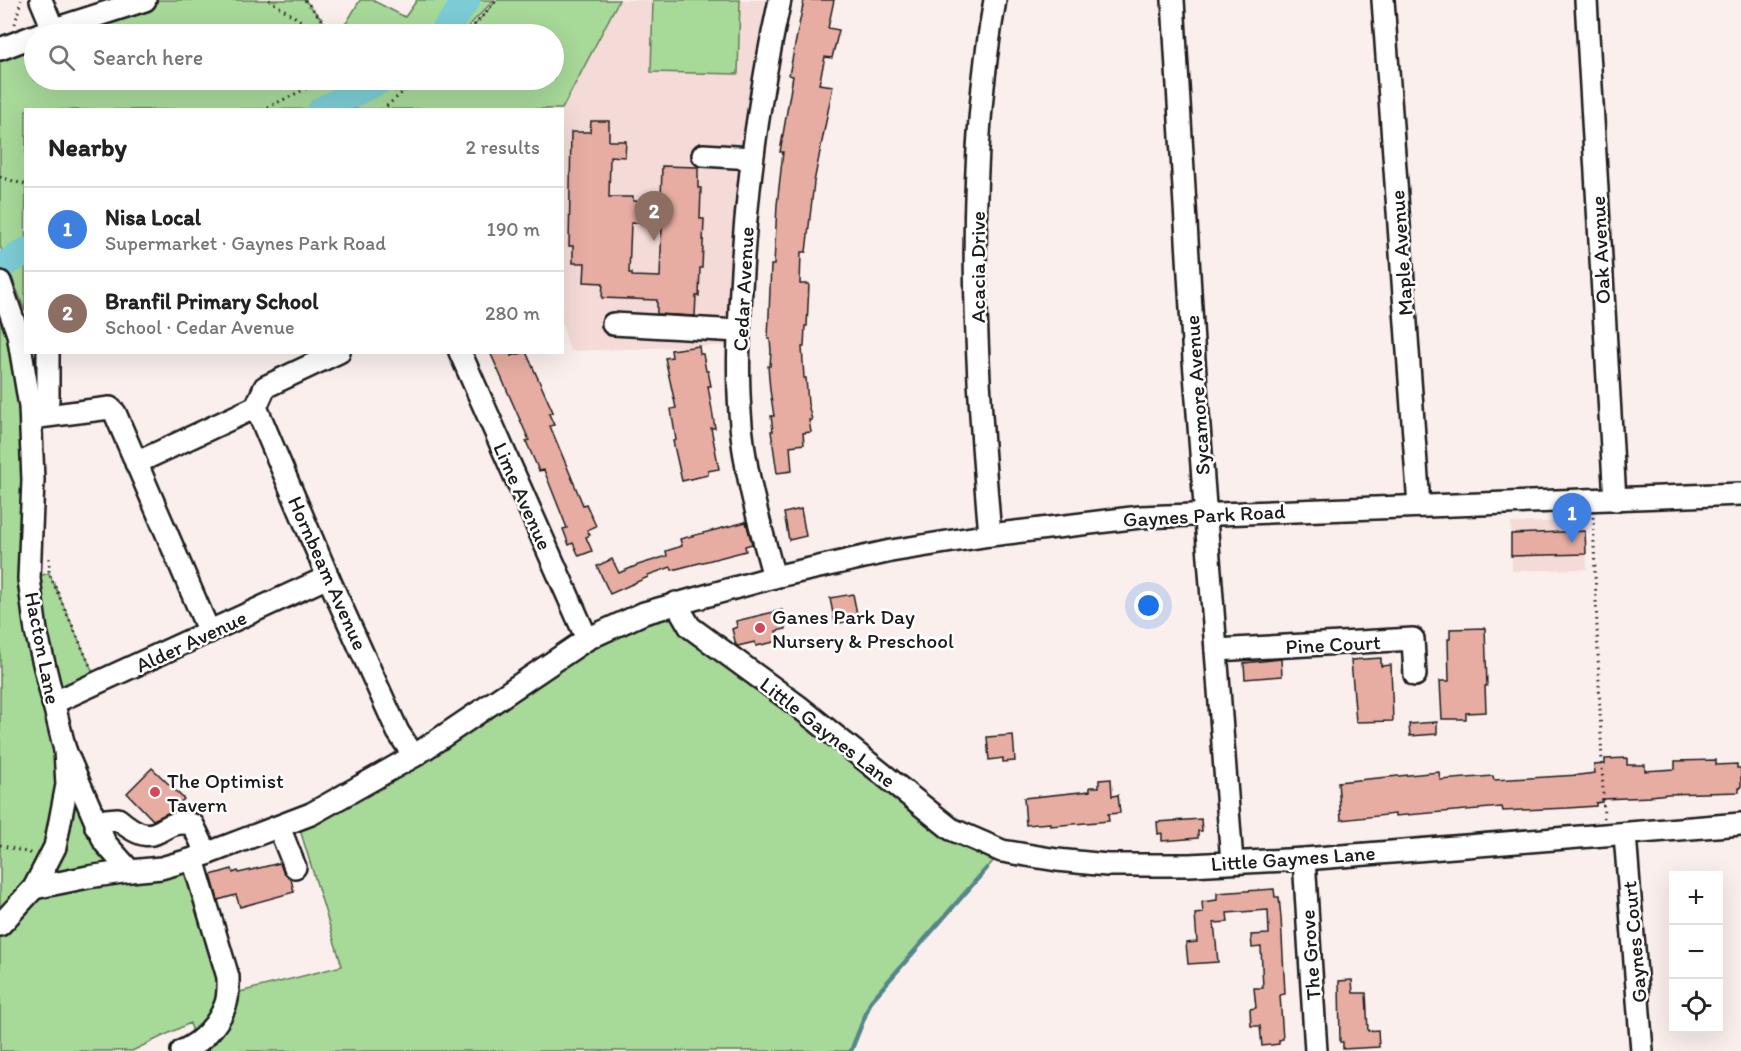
<!DOCTYPE html>
<html lang="en">
<head>
<meta charset="utf-8">
<style>
	body { margin:0; font-family:Itim,sans-serif; background:#f2f2f2; color:#222 }
	.controls { position:absolute; right:18px; bottom:18px; display:grid; overflow:hidden; border-radius:0px; box-shadow:0 6px 24px #0002 }
	.controls button { width:54px; height:54px; display:grid; place-items:center; padding:0; border:0; border-bottom:2px solid #e0e0e0; background:#fff; color:#222; font:30px sans-serif }
	.you { position:absolute; left:1149px; top:606px; width:21px; height:21px; margin:-15px; border:4px solid #fff; border-radius:50%; background:#1a73e8; box-shadow:0 0 0 9px #1a73e833 }
	.badge { display:grid; place-items:center; width:39px; height:39px; border-radius:50%; background:#d1495b; color:#fff; font-size:20px; font-weight:700 }
	.pin { position:absolute; translate:-50% -50px; filter:drop-shadow(0 2px 3px #0008) }
	.pin::after { content:''; position:absolute; top:32px; width:21px; height:18px; background:inherit; clip-path:polygon(0 0,100% 0,50% 100%) }
	.list { margin:0; padding:0; list-style:none }
	h2 { display:flex; justify-content:space-between; align-items:center; height:78px; margin:0; padding:0 24px; font-size:26px }
	h2 small { font-size:20px; font-weight:400; color:#767676 }
	.list li { display:grid; grid-template-columns:39px 1fr auto; gap:18px; align-items:center; box-sizing:border-box; height:84px; padding:0 24px; border-top:2px solid #e0e0e0 }
	.list b { display:block; font-size:22px; white-space:nowrap }
	.list p { margin:0; font-size:20px; white-space:nowrap; color:#767676 }
	.list em { font-size:20px; font-style:normal; color:#767676 }
	.icon { flex:none; width:33px; height:33px; fill:none; stroke:currentColor; stroke-width:2; stroke-linecap:round; stroke-linejoin:round }
	.map { position:relative; flex:none; width:1741px; height:1051px; overflow:hidden }
	.search { position:absolute; background:#fff; box-shadow:0 6px 24px #0002; left:24px; top:24px; width:540px; height:66px; display:flex; align-items:center; gap:15px; box-sizing:border-box; padding:0 21px; border-radius:33px; color:#767676; font-size:22px }
	.panel { position:absolute; background:#fff; box-shadow:0 6px 24px #0002; left:24px; top:108px; width:540px; height:246px; border-radius:0px }
	.map>svg:first-child { display:block }
	.built { fill:#f4dbd7 }
	.green { fill:#a7d999; stroke:#627a5a; stroke-width:1.5 }
	.lines { fill:none; stroke-linecap:round; stroke-linejoin:round }
	.stream { stroke:#55868b; stroke-width:4.5 }
	.river { stroke:#7bccd5; stroke-width:27 }
	.building { fill:#e7ada3; stroke:#1c1c1c; stroke-width:1.5; fill-rule:evenodd }
	.minor-casing { stroke:#1c1c1c; stroke-width:26 }
	.path { stroke:#1c1c1c; stroke-width:3; stroke-dasharray:1.5 4.5; stroke-linecap:butt }
	.minor { stroke:#fff; stroke-width:21 }
	.poi-dot { fill:#d1495b; stroke:#fff; stroke-width:2 }
	.labels { text-anchor:middle; dominant-baseline:central; stroke-width:5; stroke-linejoin:round; paint-order:stroke }
	.street-label { font-size:21px; fill:#1c1c1c; stroke:#fff }
	.poi-label { font-size:21px; fill:#1c1c1c; stroke:#fff; text-anchor:start }
</style>
</head>
<body>
<div class="map">
<svg width="1741" height="1051" viewBox="0 0 1741 1051">
	<rect width="100%" height="100%" fill="#faefed"/>
	<filter id="ink" filterUnits="userSpaceOnUse"><feTurbulence type="fractalNoise" baseFrequency=".0167" numOctaves="2"/><feDisplacementMap in="SourceGraphic" scale="12" xChannelSelector="R" yChannelSelector="G"/><feConvolveMatrix kernelMatrix="1 2 1 2 8 2 1 2 1" color-interpolation-filters="sRGB"/></filter>
	<g filter="url(#ink)">
		<g class="built">
			<path d="M619,0H780L739,345L570,351L562,324V110Z"/>
			<path d="M1585,521L1587,569L1512,571L1511,523Z"/>
		</g>
		<g class="green">
			<path d="M145,0H305L334,34H39Z"/>
			<path d="M360,0H372L405,17L417,0H494L461,34H337L335,32L347,22Z"/>
			<path d="M497,0H619L562,109L26,110L25,311L0,246V49L34,36V80H392L395,92V80H415L403,92L417,80H554V34H466Z"/>
			<path d="M653,0H740L738,74L651,72Z"/>
			<path d="M0,296L18,334L30,579L49,573L95,677L53,703L65,750L130,870L193,859L228,995L342,966L297,820L554,660L676,603L951,829L1002,851L871,1001L851,1051H199L190,1023L132,1051H0Z"/>
		</g>
		<g class="lines">
			<path class="stream" d="M851,1051L871,1001L987,868"/>
			<g class="river">
				<path d="M442,34L467,0"/>
				<path d="M321,110L381,80"/>
				<path d="M0,267L26,251"/>
			</g>
		</g>
		<g class="building">
			<path d="M804,0H834L828,28L839,30L832,58L825,57L819,84L833,86L814,182L806,252H801L800,284H809L807,326H805L804,347H802L804,378H806L808,404L812,420H809L811,432L803,433L804,444L790,446L792,471L777,473L771,431H773L771,416H774L770,390L768,366H770L771,351L770,339H768L771,265H774L777,205L783,152H780L793,76L789,75Z"/>
			<path d="M591,121H609V141H626L625,157L610,156L609,197H633V201H661L662,166L698,167V188H701L700,219H704L702,268H700L699,296H696L695,316L657,314V300L602,298L603,283L584,282L585,263H573V246H569L571,132H590ZM631,223L662,224L660,277L632,276V273H629Z"/>
			<path d="M699,346L700,354H703L706,371H708L711,386H708L715,428H711L719,469L708,471V475L682,481L673,441L676,440L671,409L676,408L665,358L672,357L671,350Z"/>
			<path d="M490,352H510L511,356L526,352L553,412L549,414L554,425L550,426L583,505L586,504L596,526L587,530L590,535L586,537L592,551L579,556L573,543L569,545L563,529L567,528L544,470L539,471L526,441L529,440Z"/>
			<path d="M801,509L806,536L789,540L784,513Z"/>
			<path d="M746,522L752,544L745,546L746,551L672,570L671,567L648,575V577L610,594L597,566L612,559L619,573L638,565L667,556L666,551L682,546L680,539Z"/>
			<path d="M1585,531L1586,554L1511,556V534Z"/>
			<path d="M853,594L858,619L835,624L830,598Z"/>
			<path d="M782,610L786,629L776,631L779,641L756,646L755,642L738,646L736,645L732,629L737,627L736,621Z"/>
			<path d="M1485,628L1487,686H1485L1486,712L1466,713V719H1442L1440,681H1449L1448,639H1450V629Z"/>
			<path d="M1381,658V666L1391,665L1393,721L1356,722L1351,660Z"/>
			<path d="M1281,659L1282,676L1245,679L1244,663Z"/>
			<path d="M1437,722V734L1410,736L1409,724Z"/>
			<path d="M1013,735L1015,761L1003,762V758L989,760L987,737Z"/>
			<path d="M1627,758V765H1645V771L1675,769V761L1716,760V765L1737,764V768H1741V788H1739V792L1668,794L1651,796V797L1602,799V802L1596,803V806L1568,808L1503,811L1502,807L1395,816V814L1341,820L1338,782L1439,772L1440,780L1493,776L1494,780L1579,775L1595,773L1594,765L1605,764V759Z"/>
			<path d="M152,768L184,799L170,812L153,820L127,793Z"/>
			<path d="M1111,779L1112,796L1118,795L1120,813L1108,814L1109,821L1050,826V823L1026,825L1024,798L1090,791V787H1099V780Z"/>
			<path d="M1201,819L1202,831H1198V838L1162,841V833L1158,834L1157,822Z"/>
			<path d="M280,863L283,872L291,879L294,892L240,907L236,895L218,900L211,875L232,869L233,873L238,871L239,873Z"/>
			<path d="M1274,889L1275,897H1279L1281,918L1285,994L1280,995L1283,1039L1279,1040V1044L1262,1046L1260,1026H1251L1250,1009L1256,1008L1254,988H1263L1261,947L1252,948L1251,935L1269,934L1268,910L1227,913L1228,922L1214,923L1218,962L1188,964L1186,943L1197,942L1195,914L1203,913L1202,902L1217,900V893Z"/>
			<path d="M1352,980L1353,993H1366L1368,1031L1378,1030L1379,1047L1343,1049V1042H1340L1339,981Z"/>
		</g>
		<g class="lines">
			<g class="minor-casing">
				<g id="minor">
					<path d="M41,0L53,29"/>
					<path d="M1173,0L1194,360L1232,862"/>
					<path d="M1383,0L1419,506"/>
					<path d="M1586,0L1615,500"/>
					<path d="M39,34L145,0"/>
					<path d="M0,49L34,36"/>
					<path d="M703,155L752,158"/>
					<path d="M0,282L18,334L30,406L33,480L29,579L36,631L65,750L67,785L55,847L34,888L0,925"/>
					<path d="M613,324L739,331"/>
					<path d="M339,352L265,387L256,407L328,577L398,732L414,756"/>
					<path d="M460,352L587,639"/>
					<path d="M30,406L48,400V352"/>
					<path d="M31,418L110,408L115,413L209,632"/>
					<path d="M136,463L256,407"/>
					<path d="M990,535C975,360 964,173 995,0"/>
					<path d="M774,577C759,522 743,468 740,412C737,371 739,329 741,289C746,191 759,95 780,0"/>
					<path d="M676,603L690,627L798,706L951,829L1002,851L1057,860L1107,865H1190L1304,859L1741,824"/>
					<path d="M1216,650L1413,639L1415,675"/>
					<path d="M53,703L328,577"/>
					<path d="M65,750L105,843L130,871L161,868L193,859L311,814L414,756L587,639L644,613L774,577L891,551L990,535L1140,517L1741,494"/>
					<path d="M96,827L106,820L118,819C161,856 158,814 193,825L207,854"/>
					<path d="M279,827L295,867"/>
					<path d="M1625,834L1642,1051"/>
					<path d="M1304,859L1316,1051"/>
					<path d="M34,888L88,877L130,871"/>
					<path d="M182,1051C200,1044 218,1025 225,1006C229,997 228,986 228,977L193,859"/>
				</g>
			</g>
			<g class="path">
				<path d="M269,0L321,34"/>
				<path d="M305,0L334,34"/>
				<path d="M15,24L21,0"/>
				<path d="M466,34L497,0"/>
				<path d="M393,80L406,89"/>
				<path d="M262,110L324,80"/>
				<path d="M382,110L417,80"/>
				<path d="M0,177L26,185"/>
				<path d="M1593,517L1604,819"/>
				<path d="M49,558V573L91,668"/>
				<path d="M0,845L33,854"/>
			</g>
			<use href="#minor" class="minor"/>
		</g>
	</g>
	<g class="poi-dot">
		<circle cx="760" cy="628" r="6"/>
		<circle cx="155" cy="792" r="6"/>
	</g>
	<g class="labels">
		<g class="street-label">
			<text transform="translate(1600 250) rotate(-93)">Oak Avenue</text>
			<text transform="translate(1401 253) rotate(-94)">Maple Avenue</text>
			<text transform="translate(977 267) rotate(-90)">Acacia Drive</text>
			<text transform="translate(743 289) rotate(-87)">Cedar Avenue</text>
			<text transform="translate(1197 395) rotate(-94)">Sycamore Avenue</text>
			<text transform="translate(523 496) rotate(66)">Lime Avenue</text>
			<text transform="translate(1204 515) rotate(-3)">Gaynes Park Road</text>
			<text transform="translate(328 573) rotate(66)">Hornbeam Avenue</text>
			<text transform="translate(191 641) rotate(-25)">Alder Avenue</text>
			<text transform="translate(1333 644) rotate(-3)">Pine Court</text>
			<text transform="translate(43 648) rotate(79)">Hacton Lane</text>
			<text transform="translate(828 732) rotate(38)">Little Gaynes Lane</text>
			<text transform="translate(1293 858) rotate(-4)">Little Gaynes Lane</text>
			<text transform="translate(1634 942) rotate(-95)">Gaynes Court</text>
			<text transform="translate(1310 955) rotate(-94)">The Grove</text>
		</g>
		<g class="poi-label">
			<text x="772" y="616">Ganes Park Day<tspan x="772" dy="24">Nursery &amp; Preschool</tspan></text>
			<text x="167" y="780">The Optimist<tspan x="167" dy="24">Tavern</tspan></text>
		</g>
	</g>
</svg>
<div class="controls">
<button>+</button>
<button>−</button>
<button><svg class="icon" aria-label="locate" viewBox="0 0 24 24"><circle cx="12" cy="12" r="6"/><path d="M12 2v4M12 18v4M2 12h4M18 12h4"/></svg></button>
</div>
<div class="you"></div>
<div class="pin badge" style="left:1572px;top:543px;background:#3f7fe0">1</div>
<div class="pin badge" style="left:654px;top:241px;background:#8d6e63">2</div>
<div class="search"><svg class="icon" aria-label="search" viewBox="0 0 24 24"><circle cx="10" cy="10" r="6"/><path d="M15 15l6 6"/></svg>Search here</div>
<section class="panel">
<h2>Nearby<small>2 results</small></h2>
<ul class="list">
<li><span class="badge" style="background:#3f7fe0">1</span><div><b>Nisa Local</b><p>Supermarket · Gaynes Park Road</p></div><em>190 m</em></li>
<li><span class="badge" style="background:#8d6e63">2</span><div><b>Branfil Primary School</b><p>School · Cedar Avenue</p></div><em>280 m</em></li>
</ul>
</section>
</div>
</body>
</html>
